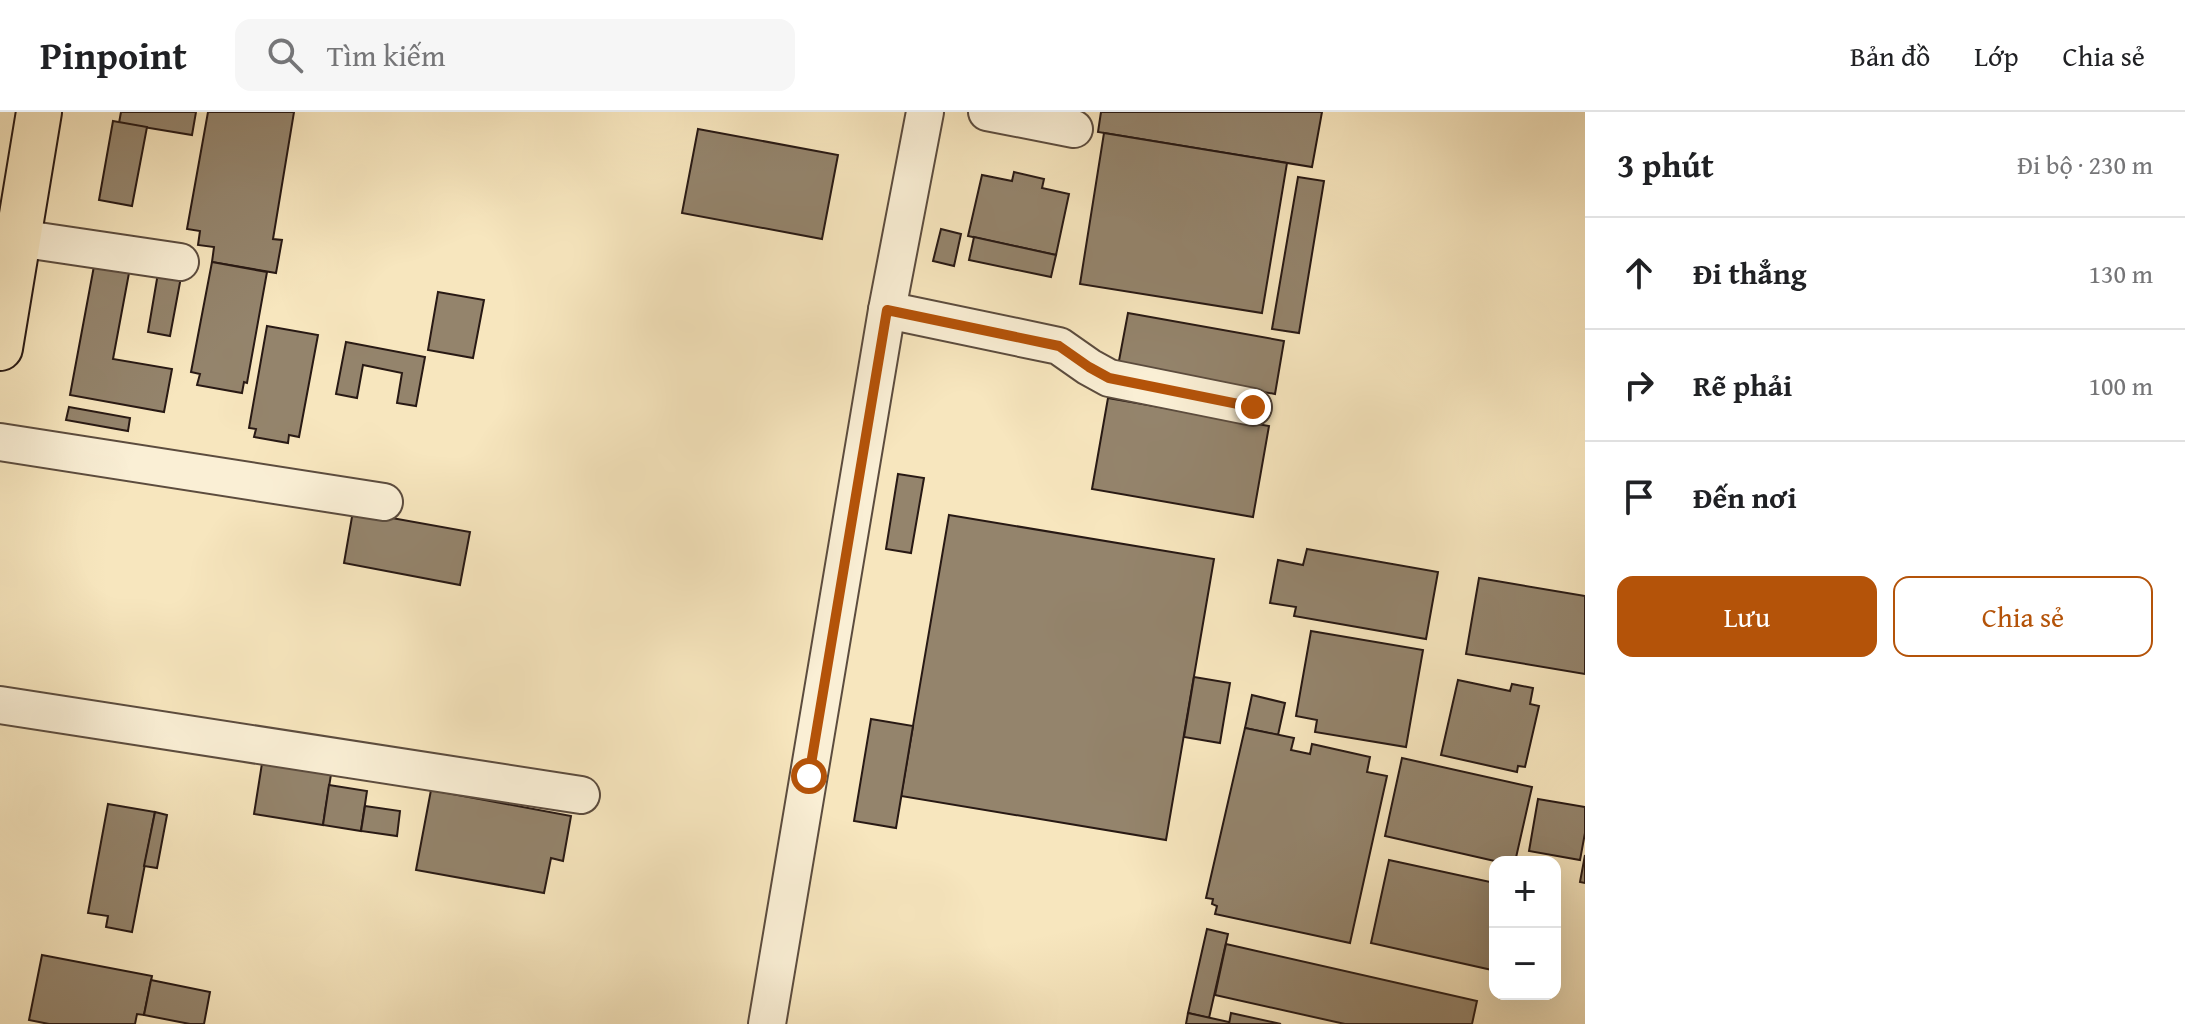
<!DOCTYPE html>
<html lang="vi">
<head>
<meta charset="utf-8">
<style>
	body { margin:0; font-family:"Gentium Book Plus",serif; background:#f6f6f6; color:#202124 }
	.controls { position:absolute; right:24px; bottom:24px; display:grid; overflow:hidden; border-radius:16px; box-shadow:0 8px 32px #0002 }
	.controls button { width:72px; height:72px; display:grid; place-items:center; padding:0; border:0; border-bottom:2px solid #e0e0e0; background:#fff; color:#202124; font:40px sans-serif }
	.stop { position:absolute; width:24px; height:24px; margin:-18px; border:6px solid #b45309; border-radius:50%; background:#fff }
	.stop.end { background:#b45309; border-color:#fff; box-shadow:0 2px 8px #0008 }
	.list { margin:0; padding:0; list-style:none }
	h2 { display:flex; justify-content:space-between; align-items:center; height:104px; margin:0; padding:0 32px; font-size:34px }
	h2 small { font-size:26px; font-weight:400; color:#757577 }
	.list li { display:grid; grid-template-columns:52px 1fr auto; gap:24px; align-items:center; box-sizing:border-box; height:112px; padding:0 32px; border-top:2px solid #e0e0e0 }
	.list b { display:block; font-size:30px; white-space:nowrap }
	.list em { font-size:26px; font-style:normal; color:#757577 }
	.actions { display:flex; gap:16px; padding:24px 32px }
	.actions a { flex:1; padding:18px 0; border:2px solid #b45309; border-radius:16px; text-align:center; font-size:28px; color:#b45309 }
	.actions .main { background:#b45309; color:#fff }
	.icon { flex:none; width:44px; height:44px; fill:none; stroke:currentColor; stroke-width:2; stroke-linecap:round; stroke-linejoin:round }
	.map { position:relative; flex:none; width:1585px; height:912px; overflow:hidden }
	header { display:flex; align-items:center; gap:48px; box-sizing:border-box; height:112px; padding:0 40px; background:#fff; border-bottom:2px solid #e0e0e0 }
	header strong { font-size:38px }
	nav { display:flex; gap:44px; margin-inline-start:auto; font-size:28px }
	.search { width:560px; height:72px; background:#f6f6f6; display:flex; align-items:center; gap:20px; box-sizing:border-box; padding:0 28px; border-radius:16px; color:#757577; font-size:30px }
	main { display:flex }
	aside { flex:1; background:#fff }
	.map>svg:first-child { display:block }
	.building { fill:#94846c; stroke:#281914; stroke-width:2 }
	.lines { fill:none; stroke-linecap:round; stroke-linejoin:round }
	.minor-casing { stroke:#5c4c3e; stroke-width:40 }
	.major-casing { stroke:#281914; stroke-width:48 }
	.minor { stroke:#faefd5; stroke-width:36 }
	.major { stroke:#f7e6be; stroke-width:44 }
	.route { stroke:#b45309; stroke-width:10 }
</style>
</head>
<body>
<header>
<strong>Pinpoint</strong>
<div class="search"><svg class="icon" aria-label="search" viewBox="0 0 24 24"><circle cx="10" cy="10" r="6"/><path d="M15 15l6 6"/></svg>Tìm kiếm</div>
<nav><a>Bản đồ</a><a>Lớp</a><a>Chia sẻ</a></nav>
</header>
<main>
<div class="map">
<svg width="1585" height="912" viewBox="0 0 1585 912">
	<rect width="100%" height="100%" fill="#f7e6be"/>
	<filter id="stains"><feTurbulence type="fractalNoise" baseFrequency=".0025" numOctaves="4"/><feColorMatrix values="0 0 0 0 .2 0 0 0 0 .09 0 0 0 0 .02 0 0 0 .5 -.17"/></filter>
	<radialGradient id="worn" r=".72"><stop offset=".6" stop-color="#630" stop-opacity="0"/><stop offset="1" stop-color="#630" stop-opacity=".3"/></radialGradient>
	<g class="building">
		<path d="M121,0H196L192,23L119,11Z"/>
		<path d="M208,0H294L273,127L282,128L276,161L212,150L214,135L198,133L200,119L187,117Z"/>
		<path d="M1101,0H1322L1312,55L1098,20Z"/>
		<path d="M113,9L147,15L132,94L99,88Z"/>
		<path d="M698,17L838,43L822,127L682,101Z"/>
		<path d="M1104,21L1287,51L1262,201L1080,172Z"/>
		<path d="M1014,60L1044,67L1042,76L1069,82L1056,143L968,124L982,63L1012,69Z"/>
		<path d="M1298,65L1324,69L1299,221L1272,217Z"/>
		<path d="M941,117L961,122L954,154L933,149Z"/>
		<path d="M974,125L1056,143L1051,165L969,148Z"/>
		<path d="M212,150L267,160L247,271L244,270L242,281L197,273L200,262L191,260Z"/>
		<path d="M94,154L129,161L113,247L172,257L164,300L70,283Z"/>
		<path d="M158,161L181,165L170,224L148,220Z"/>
		<path d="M438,180L484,188L473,246L428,238Z"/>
		<path d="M1128,201L1284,229L1275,282L1118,254Z"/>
		<path d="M267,214L318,223L299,325L289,323L288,331L254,325L256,317L249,316Z"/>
		<path d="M346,230L425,245L416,294L397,291L402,261L363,253L357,286L336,282Z"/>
		<path d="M1108,286L1269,314L1253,405L1092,377Z"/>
		<path d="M69,295L130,306L128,319L66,308Z"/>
		<path d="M898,362L924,366L911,441L886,437Z"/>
		<path d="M353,399L470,420L460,473L344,451Z"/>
		<path d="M949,403L1214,447L1166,728L901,684Z"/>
		<path d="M1307,437L1438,460L1426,527L1294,504L1296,495L1270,491L1278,448L1303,453Z"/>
		<path d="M1479,466L1585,484V562L1466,542Z"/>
		<path d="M1311,519L1423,538L1406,635L1315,620L1317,608L1296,604Z"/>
		<path d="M1194,565L1230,571L1220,631L1184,625Z"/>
		<path d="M1458,568L1510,579L1512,572L1533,576L1530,592L1539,594L1525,655L1518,654L1517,660L1441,643Z"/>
		<path d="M1252,583L1285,591L1278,623L1245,616Z"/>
		<path d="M871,607L913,614L896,716L854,709Z"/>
		<path d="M1245,616L1294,626L1291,638L1310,642L1312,632L1370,645L1367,660L1387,664L1350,831L1215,802L1217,794L1212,792L1213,787L1206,786Z"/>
		<path d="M263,645L332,656L323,713L254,702Z"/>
		<path d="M1402,646L1532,675L1515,750H1499L1385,724Z"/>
		<path d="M329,673L367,679L361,719L323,713Z"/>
		<path d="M431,678L571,704L563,749L551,746L544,781L416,758Z"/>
		<path d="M1538,687L1585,695V721L1580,748L1529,739Z"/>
		<path d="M108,692L155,700L132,820L106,815L108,804L88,801Z"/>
		<path d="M365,694L400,699L397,724L361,719Z"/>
		<path d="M155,700L167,703L157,756L144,754Z"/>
		<path d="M1585,743V771L1580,770Z"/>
		<path d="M1389,748L1495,771V846L1492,858L1371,831Z"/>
		<path d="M1207,817L1228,822L1209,906L1188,901Z"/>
		<path d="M1226,832L1477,889L1472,912H1345L1215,883Z"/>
		<path d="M42,843L152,864L144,903L137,902L135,912H49L29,908Z"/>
		<path d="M151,868L210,880L204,912H190L144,903Z"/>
		<path d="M1188,901L1229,910V912H1186Z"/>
		<path d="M1231,901L1281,912H1229Z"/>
	</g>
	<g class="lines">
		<g class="minor-casing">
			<g id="minor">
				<path d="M987,0L1074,17"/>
				<path d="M18,126L180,150"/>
				<path d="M887,198L1059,234L1089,255L1109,266L1253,295"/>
				<path d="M0,330L384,390"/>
				<path d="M0,593L581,683"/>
				<path d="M767,912L887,198L925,0"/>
			</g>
		</g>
		<g class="major-casing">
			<path id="major" d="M0,236L39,0"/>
		</g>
		<use href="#minor" class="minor"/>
		<use href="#major" class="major"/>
	</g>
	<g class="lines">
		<path class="route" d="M809,664L887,198L1059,234L1089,255L1109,266L1253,295"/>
	</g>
	<rect width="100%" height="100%" filter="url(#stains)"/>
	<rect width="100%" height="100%" fill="url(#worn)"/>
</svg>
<div class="controls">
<button>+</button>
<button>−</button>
</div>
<div class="stop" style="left:809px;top:664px"></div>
<div class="stop end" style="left:1253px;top:295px"></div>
</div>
<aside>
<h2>3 phút<small>Đi bộ · 230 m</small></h2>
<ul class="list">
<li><svg class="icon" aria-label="ahead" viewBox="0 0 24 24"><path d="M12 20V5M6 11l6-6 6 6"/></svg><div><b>Đi thẳng</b></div><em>130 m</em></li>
<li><svg class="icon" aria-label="right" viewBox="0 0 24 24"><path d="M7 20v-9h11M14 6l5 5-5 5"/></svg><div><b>Rẽ phải</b></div><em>100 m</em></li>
<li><svg class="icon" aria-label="arrive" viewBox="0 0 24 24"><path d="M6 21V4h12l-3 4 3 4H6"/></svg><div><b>Đến nơi</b></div></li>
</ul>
<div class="actions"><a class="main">Lưu</a><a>Chia sẻ</a></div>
</aside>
</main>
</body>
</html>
